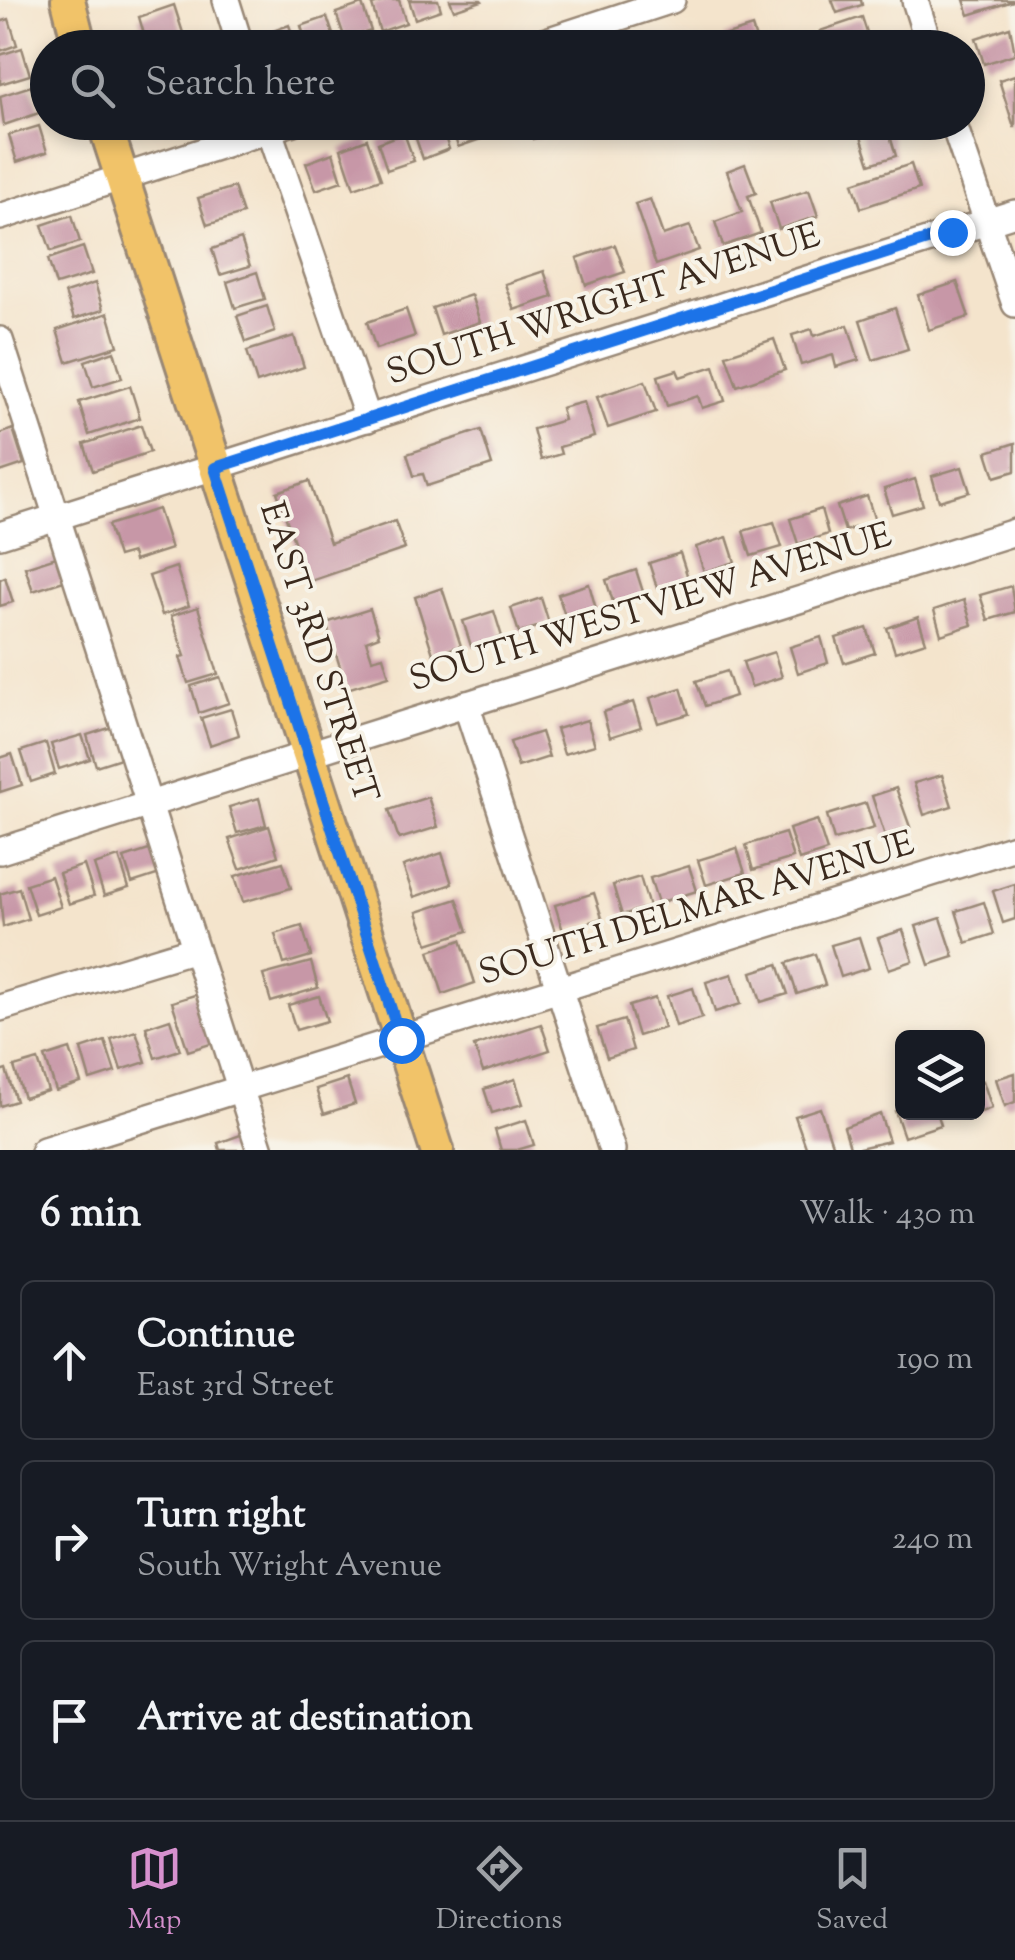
<!DOCTYPE html>
<html lang="en">
<head>
<meta charset="utf-8">
<style>
	body { margin:0; font-family:"Sorts Mill Goudy",serif; background:#242831; color:#f1f3f6 }
	.controls { position:absolute; right:30px; bottom:30px; display:grid; overflow:hidden; border-radius:15px; box-shadow:0 5px 15px #0003 }
	.controls button { width:90px; height:90px; display:grid; place-items:center; padding:0; border:0; border-bottom:2px solid #363941; background:#171b24; color:#f1f3f6; font:50px sans-serif }
	.stop { position:absolute; width:30px; height:30px; margin:-22px; border:8px solid #1a73e8; border-radius:50%; background:#fff }
	.stop.end { background:#1a73e8; border-color:#fff; box-shadow:0 2px 10px #0008 }
	.list { margin:0; padding:0; list-style:none }
	h2 { display:flex; justify-content:space-between; align-items:center; height:130px; margin:0; padding:0 40px; font-size:42px }
	h2 small { font-size:32px; font-weight:400; color:#9ea1a6 }
	.list li { display:grid; grid-template-columns:65px 1fr auto; gap:30px; align-items:center; box-sizing:border-box; height:160px; margin:0 20px 20px; padding:0 20px; border:2px solid #363941; border-radius:15px }
	.list b { display:block; font-size:38px; white-space:nowrap }
	.list p { margin:0; font-size:32px; white-space:nowrap; color:#9ea1a6 }
	.list em { font-size:32px; font-style:normal; color:#9ea1a6 }
	.icon { flex:none; width:55px; height:55px; fill:none; stroke:currentColor; stroke-width:2; stroke-linecap:round; stroke-linejoin:round }
	.map { position:relative; flex:none; width:1015px; height:1150px; overflow:hidden }
	.search { position:absolute; background:#171b24; box-shadow:0 5px 15px #0003; left:30px; right:30px; top:30px; height:110px; display:flex; align-items:center; gap:25px; box-sizing:border-box; padding:0 35px; border-radius:55px; color:#9ea1a6; font-size:38px }
	.sheet { height:670px; background:#171b24 }
	nav { display:flex; justify-content:space-around; align-items:center; box-sizing:border-box; height:140px; border-top:2px solid #363941; background:#171b24; font-size:28px; color:#9ea1a6 }
	nav a { display:grid; justify-items:center; gap:5px }
	nav .on { color:#d690ce }
	.map>svg:first-child { display:block }
	.building { fill:#c797a7 }
	.lines { fill:none; stroke-linecap:round; stroke-linejoin:round }
	.minor-casing { stroke:#988775; stroke-width:30 }
	.major-casing { stroke:#988775; stroke-width:38 }
	.minor { stroke:#fff; stroke-width:25 }
	.major { stroke:#f1c369; stroke-width:32 }
	.route { stroke:#1a73e8; stroke-width:12 }
	.labels { text-anchor:middle; dominant-baseline:central; stroke-width:8; stroke-linejoin:round; paint-order:stroke }
	.street-label { font-size:35px; fill:#3b2a1e; stroke:#f7f3e8 }
</style>
</head>
<body>
<div class="map">
<svg width="1015" height="1150" viewBox="0 0 1015 1150">
	<rect width="100%" height="100%" fill="#f7f3e8"/>
	<filter id="ink" filterUnits="userSpaceOnUse"><feTurbulence type="fractalNoise" baseFrequency=".01" numOctaves="2"/><feDisplacementMap in="SourceGraphic" scale="20" xChannelSelector="R" yChannelSelector="G"/><feConvolveMatrix kernelMatrix="1 2 1 2 8 2 1 2 1" color-interpolation-filters="sRGB"/></filter>
	<filter id="wash" filterUnits="userSpaceOnUse"><feTurbulence type="fractalNoise" baseFrequency=".0048" numOctaves="4" result="noise"/><feDisplacementMap in="SourceGraphic" scale="40" xChannelSelector="R" yChannelSelector="G"/><feGaussianBlur stdDeviation="2.25" result="paint"/><feColorMatrix in="noise" values="0 0 0 0 0 0 0 0 0 0 0 0 0 0 0 0 0 1.4 0 .05"/><feComposite in="paint" operator="in"/></filter>
	<g filter="url(#wash)">
		<rect width="100%" height="100%" fill="#f4e4cc"/>
		<g id="blocks">
			<g class="building">
				<path d="M388,0H399L406,23L380,32L372,5Z"/>
				<path d="M409,0H438L441,10L415,19Z"/>
				<path d="M450,0H481L482,1L454,10Z"/>
				<path d="M832,0H861L862,5L837,13Z"/>
				<path d="M964,0H1013V1L969,15Z"/>
				<path d="M362,4L371,31L345,39L336,13Z"/>
				<path d="M174,5L183,33L147,44L139,17Z"/>
				<path d="M327,17L336,43L308,48L301,26Z"/>
				<path d="M862,17L869,39L876,37L879,48H825L820,31Z"/>
				<path d="M9,19L17,45L0,51V22Z"/>
				<path d="M289,25L297,48H267L262,35Z"/>
				<path d="M752,27L759,48H728L724,36Z"/>
				<path d="M1010,27L1015,54L984,64L976,38Z"/>
				<path d="M22,48L30,75L0,84V55Z"/>
				<path d="M1015,75V127H1014L999,80Z"/>
				<path d="M31,86L39,113L4,125L0,96Z"/>
				<path d="M435,122H440L449,149L423,159L413,130Z"/>
				<path d="M450,122H479L484,138L458,147Z"/>
				<path d="M489,122H525V123L493,134Z"/>
				<path d="M527,122H556L559,130L533,139Z"/>
				<path d="M863,122H886L896,156L870,164L857,124Z"/>
				<path d="M39,126L47,152L17,162L9,135Z"/>
				<path d="M404,133L414,161L387,170L378,143Z"/>
				<path d="M367,139L381,179L354,188L341,149Z"/>
				<path d="M333,153L342,181L316,190L306,163Z"/>
				<path d="M745,164L756,193L748,196L761,233L723,246L715,222L742,212L727,171Z"/>
				<path d="M911,164L919,189L861,208L853,183Z"/>
				<path d="M234,187L243,214L207,225L198,198Z"/>
				<path d="M809,190L818,216L779,229L770,202Z"/>
				<path d="M650,199L663,235L690,226L699,250L656,265L635,204Z"/>
				<path d="M72,215L80,242L51,251L42,225Z"/>
				<path d="M241,239L250,266L220,275L212,249Z"/>
				<path d="M615,245L625,272L586,285L577,258Z"/>
				<path d="M83,247L92,274L56,285L48,259Z"/>
				<path d="M544,271L553,297L514,310L505,284Z"/>
				<path d="M257,272L265,299L235,308L227,282Z"/>
				<path d="M957,282L969,317L929,330L918,295Z"/>
				<path d="M95,283L103,310L74,319L65,293Z"/>
				<path d="M471,295L480,322L441,335L432,308Z"/>
				<path d="M267,306L275,332L246,342L237,316Z"/>
				<path d="M895,308L908,349L873,360L860,320Z"/>
				<path d="M406,309L415,336L376,349L367,322Z"/>
				<path d="M108,313L118,346L67,362L57,330Z"/>
				<path d="M848,325L859,360L836,367L833,355L801,365L792,335L812,329L814,336Z"/>
				<path d="M294,336L304,367L257,383L247,351Z"/>
				<path d="M774,339L785,370L737,386L726,355Z"/>
				<path d="M114,351L122,378L93,387L85,361Z"/>
				<path d="M714,366L725,401L702,408L698,396L667,406L658,376L677,370L680,377Z"/>
				<path d="M645,381L656,412L608,428L597,397Z"/>
				<path d="M130,386L140,418L89,435L79,402Z"/>
				<path d="M584,402L594,437L559,447L561,454L541,460L533,429L564,420L561,408Z"/>
				<path d="M141,425L150,452L93,471L84,444Z"/>
				<path d="M13,429L24,464L0,472V434Z"/>
				<path d="M481,430L492,465L427,486L423,474L414,476L407,454Z"/>
				<path d="M1015,443V471L995,477L987,452Z"/>
				<path d="M962,467L970,492L939,501L932,476Z"/>
				<path d="M915,479L923,505L892,514L884,489Z"/>
				<path d="M309,481L330,543L395,521L405,549L308,582L277,492Z"/>
				<path d="M867,496L875,521L845,531L837,506Z"/>
				<path d="M158,509L171,549L134,561L132,553L118,557L108,525Z"/>
				<path d="M821,509L828,534L798,544L790,519Z"/>
				<path d="M774,522L782,547L751,556L743,531Z"/>
				<path d="M727,537L735,562L704,572L696,547Z"/>
				<path d="M680,553L688,578L657,588L649,563Z"/>
				<path d="M56,557L64,581L33,591L25,567Z"/>
				<path d="M176,567L189,606L162,615L149,576Z"/>
				<path d="M636,570L644,595L614,605L606,580Z"/>
				<path d="M5,577L13,602L0,606V579Z"/>
				<path d="M589,584L596,609L566,619L558,594Z"/>
				<path d="M1011,586L1015,612L988,620L980,595Z"/>
				<path d="M442,588L461,646L433,654L415,597Z"/>
				<path d="M541,598L549,623L519,633L511,608Z"/>
				<path d="M964,600L972,625L941,635L934,610Z"/>
				<path d="M198,607L218,674L188,683L180,657L185,656L171,616Z"/>
				<path d="M370,609L379,636L366,641L372,659L383,656L389,676L347,689L326,623Z"/>
				<path d="M494,611L502,637L471,646L463,621Z"/>
				<path d="M918,617L926,642L895,652L887,628Z"/>
				<path d="M867,628L875,653L844,663L836,638Z"/>
				<path d="M821,637L828,663L798,673L790,647Z"/>
				<path d="M774,652L782,677L751,687L743,662Z"/>
				<path d="M727,671L735,696L705,706L696,681Z"/>
				<path d="M220,677L229,703L199,713L191,686Z"/>
				<path d="M681,688L689,714L658,723L650,698Z"/>
				<path d="M633,702L641,727L610,737L603,712Z"/>
				<path d="M231,709L239,735L210,745L201,718Z"/>
				<path d="M587,720L595,745L564,754L556,729Z"/>
				<path d="M112,727L121,758L96,766L87,735Z"/>
				<path d="M541,732L549,757L518,767L510,742Z"/>
				<path d="M82,735L90,759L59,769L51,744Z"/>
				<path d="M46,743L55,774L31,782L21,751Z"/>
				<path d="M12,754L22,785L0,792V758Z"/>
				<path d="M942,775L952,806L924,815L914,783Z"/>
				<path d="M896,788L910,827L885,836L872,796Z"/>
				<path d="M428,797L438,827L399,839L389,810Z"/>
				<path d="M259,798L266,825L237,833L229,807Z"/>
				<path d="M866,803L874,828L834,840L827,815Z"/>
				<path d="M817,820L827,851L799,860L789,829Z"/>
				<path d="M269,826L278,856L240,869L229,839Z"/>
				<path d="M785,833L793,858L753,870L746,845Z"/>
				<path d="M155,848L163,873L132,883L124,858Z"/>
				<path d="M737,848L745,873L706,885L698,860Z"/>
				<path d="M442,853L452,884L414,897L403,866Z"/>
				<path d="M119,857L129,888L104,896L94,865Z"/>
				<path d="M283,862L291,888L243,902L235,876Z"/>
				<path d="M84,865L94,896L69,904L59,873Z"/>
				<path d="M689,866L697,891L658,903L650,878Z"/>
				<path d="M51,876L61,907L36,915L26,884Z"/>
				<path d="M640,877L649,907L622,915L613,885Z"/>
				<path d="M1015,884V919L1003,923L993,891Z"/>
				<path d="M19,888L28,919L3,927L0,894Z"/>
				<path d="M594,893L602,918L563,931L555,905Z"/>
				<path d="M457,899L468,931L428,944L417,912Z"/>
				<path d="M984,902L994,934L966,943L956,911Z"/>
				<path d="M941,918L954,957L929,965L916,926Z"/>
				<path d="M302,926L311,956L284,964L275,934Z"/>
				<path d="M903,930L913,961L889,969L878,938Z"/>
				<path d="M859,937L869,968L841,977L831,945Z"/>
				<path d="M461,940L475,983L443,994L429,951Z"/>
				<path d="M815,954L825,985L797,994L787,963Z"/>
				<path d="M311,962L318,988L271,1002L263,975Z"/>
				<path d="M778,964L788,994L761,1002L752,972Z"/>
				<path d="M732,974L741,1004L715,1012L706,982Z"/>
				<path d="M693,988L702,1018L676,1026L667,996Z"/>
				<path d="M201,993L217,1042L188,1051L172,1002Z"/>
				<path d="M319,996L327,1021L296,1030L288,1005Z"/>
				<path d="M655,998L664,1028L638,1036L629,1006Z"/>
				<path d="M170,1019L180,1050L155,1058L146,1027Z"/>
				<path d="M624,1020L633,1050L607,1058L597,1028Z"/>
				<path d="M541,1024L550,1050L483,1072L474,1046Z"/>
				<path d="M136,1031L146,1062L121,1070L111,1039Z"/>
				<path d="M105,1041L115,1072L90,1080L81,1049Z"/>
				<path d="M70,1049L81,1083L56,1091L45,1057Z"/>
				<path d="M38,1060L48,1091L24,1098L14,1067Z"/>
				<path d="M6,1070L16,1101L0,1106V1072Z"/>
				<path d="M1015,1073V1102L1005,1106L996,1079Z"/>
				<path d="M347,1079L355,1104L324,1114L316,1089Z"/>
				<path d="M515,1079L523,1104L492,1113L484,1089Z"/>
				<path d="M983,1081L992,1108L978,1113V1083Z"/>
				<path d="M820,1108L834,1150H807L795,1116Z"/>
				<path d="M902,1108V1112H937L941,1125L904,1137L895,1111Z"/>
				<path d="M880,1114L889,1141L851,1150L844,1127Z"/>
				<path d="M526,1120L534,1145L517,1150H501L495,1130Z"/>
				<path d="M243,1134L248,1150H220L218,1143Z"/>
			</g>
		</g>
	</g>
	<g filter="url(#ink)">
		<use href="#blocks" fill-opacity="0" stroke="#988775" stroke-width="2.5"/>
		<g class="lines">
			<g class="minor-casing">
				<g id="minor">
					<path d="M226,0L241,48"/>
					<path d="M915,0L930,48"/>
					<path d="M525,48L672,0"/>
					<path d="M266,122L368,419"/>
					<path d="M953,122L1015,304"/>
					<path d="M0,217L293,122"/>
					<path d="M0,340L260,1150"/>
					<path d="M0,535L1015,213"/>
					<path d="M466,704L612,1150"/>
					<path d="M0,851L1015,532"/>
					<path d="M0,1008L195,949"/>
					<path d="M44,1150L1015,847"/>
				</g>
			</g>
			<g class="major-casing">
				<g id="major">
					<path d="M68,0L80,48"/>
					<path d="M104,122L437,1150"/>
				</g>
			</g>
			<use href="#minor" class="minor"/>
			<use href="#major" class="major"/>
		</g>
	</g>
	<g class="lines" filter="url(#ink)">
		<path class="route" d="M401,1040L215,468L952,232"/>
	</g>
	<g class="labels">
		<g class="street-label">
			<text transform="translate(604 306) rotate(-18)">SOUTH WRIGHT AVENUE</text>
			<text transform="translate(651 609) rotate(-17)">SOUTH WESTVIEW AVENUE</text>
			<text transform="translate(317 653) rotate(72)">EAST 3RD STREET</text>
			<text transform="translate(697 910) rotate(-17)">SOUTH DELMAR AVENUE</text>
		</g>
	</g>
</svg>
<div class="controls">
<button><svg class="icon" aria-label="layers" viewBox="0 0 24 24"><path d="M12 4l9 5-9 5-9-5zM3 14l9 5 9-5"/></svg></button>
</div>
<div class="stop" style="left:401px;top:1040px"></div>
<div class="stop end" style="left:952px;top:232px"></div>
<div class="search"><svg class="icon" aria-label="search" viewBox="0 0 24 24"><circle cx="10" cy="10" r="6"/><path d="M15 15l6 6"/></svg>Search here</div>
</div>
<section class="sheet">
<h2>6 min<small>Walk · 430 m</small></h2>
<ul class="list">
<li><svg class="icon" aria-label="ahead" viewBox="0 0 24 24"><path d="M12 20V5M6 11l6-6 6 6"/></svg><div><b>Continue</b><p>East 3rd Street</p></div><em>190 m</em></li>
<li><svg class="icon" aria-label="right" viewBox="0 0 24 24"><path d="M7 20v-9h11M14 6l5 5-5 5"/></svg><div><b>Turn right</b><p>South Wright Avenue</p></div><em>240 m</em></li>
<li><svg class="icon" aria-label="arrive" viewBox="0 0 24 24"><path d="M6 21V4h12l-3 4 3 4H6"/></svg><div><b>Arrive at destination</b></div></li>
</ul>
</section>
<nav>
<a class="on"><svg class="icon" aria-label="map" viewBox="0 0 24 24"><path d="M3 6l6-2 6 2 6-2v14l-6 2-6-2-6 2zM9 4v14M15 6v14"/></svg>Map</a>
<a><svg class="icon" aria-label="directions" viewBox="0 0 24 24"><path d="M12 3l9 9-9 9-9-9zM9 14v-3h6M13 9l2 2-2 2"/></svg>Directions</a>
<a><svg class="icon" aria-label="saved" viewBox="0 0 24 24"><path d="M7 4h10v16l-5-4-5 4z"/></svg>Saved</a>
</nav>
</body>
</html>
